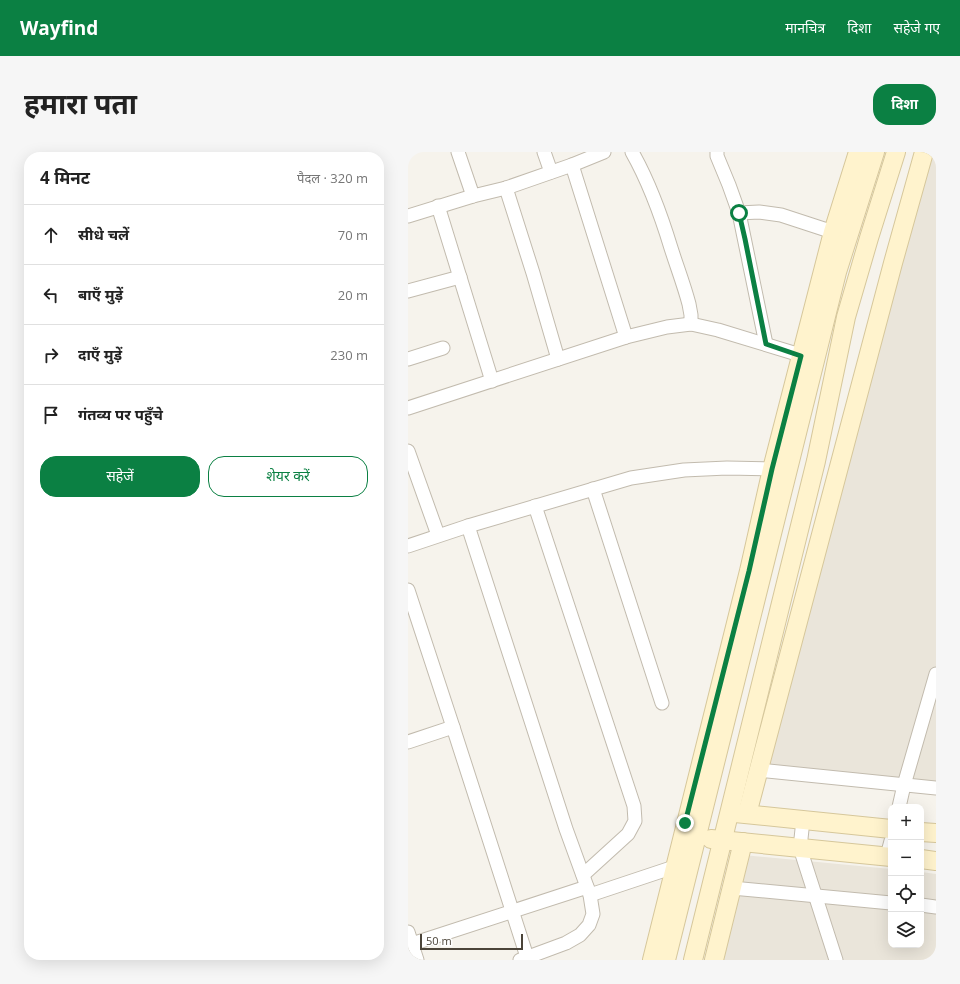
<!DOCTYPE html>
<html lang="hi">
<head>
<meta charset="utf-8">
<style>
	body { margin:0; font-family:"Open Sans","Noto Sans Devanagari",sans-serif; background:#f6f6f6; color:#222 }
	.controls { position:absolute; right:12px; bottom:12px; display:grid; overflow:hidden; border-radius:8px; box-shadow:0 4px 16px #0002 }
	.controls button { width:36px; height:36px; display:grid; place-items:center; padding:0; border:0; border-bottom:1px solid #e0e0e0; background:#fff; color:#222; font:20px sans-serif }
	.scale { position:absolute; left:12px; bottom:10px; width:103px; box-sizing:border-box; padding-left:4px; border:2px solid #4b4439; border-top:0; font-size:11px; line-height:14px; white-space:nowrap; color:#4b4439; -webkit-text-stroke:3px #fff; paint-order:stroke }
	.stop { position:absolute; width:12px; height:12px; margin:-9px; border:3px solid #0b8043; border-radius:50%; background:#fff }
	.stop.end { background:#0b8043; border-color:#fff; box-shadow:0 1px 4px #0008 }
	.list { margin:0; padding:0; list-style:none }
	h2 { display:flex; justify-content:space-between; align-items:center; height:52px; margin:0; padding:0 16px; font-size:17px }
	h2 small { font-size:13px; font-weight:400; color:#767676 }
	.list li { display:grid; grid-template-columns:26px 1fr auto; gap:12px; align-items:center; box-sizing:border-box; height:60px; padding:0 16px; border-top:1px solid #e0e0e0 }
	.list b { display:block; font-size:15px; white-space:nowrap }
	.list em { font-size:13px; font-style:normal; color:#767676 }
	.actions { display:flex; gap:8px; padding:12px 16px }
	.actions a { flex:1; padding:9px 0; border:1px solid #0b8043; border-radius:16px; text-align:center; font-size:14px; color:#0b8043 }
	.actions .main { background:#0b8043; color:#fff }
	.icon { flex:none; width:22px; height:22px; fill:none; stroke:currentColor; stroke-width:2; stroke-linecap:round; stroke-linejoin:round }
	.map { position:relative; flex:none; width:528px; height:808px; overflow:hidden; border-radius:16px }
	header { display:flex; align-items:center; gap:24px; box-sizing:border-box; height:56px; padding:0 20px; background:#0b8043; color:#fff }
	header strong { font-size:19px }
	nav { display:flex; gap:22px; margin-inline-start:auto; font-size:14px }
	.intro { display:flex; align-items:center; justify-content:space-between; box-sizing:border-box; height:96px; padding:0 24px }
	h1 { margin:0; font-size:28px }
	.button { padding:10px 18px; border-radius:16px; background:#0b8043; color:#fff; font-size:14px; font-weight:700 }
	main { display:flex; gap:24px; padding:0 24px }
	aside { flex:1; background:#fff; border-radius:16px; box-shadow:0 4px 16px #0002 }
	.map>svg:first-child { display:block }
	.residential { fill:#eae5da }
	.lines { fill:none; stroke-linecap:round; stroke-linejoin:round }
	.street-casing { stroke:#c2bbae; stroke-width:15 }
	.secondary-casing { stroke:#d6c79b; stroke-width:20 }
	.street { stroke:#fff; stroke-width:13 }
	.secondary { stroke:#fff3cd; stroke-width:18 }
	.route { stroke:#0b8043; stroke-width:5 }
</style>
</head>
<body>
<header>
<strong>Wayfind</strong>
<nav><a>मानचित्र</a><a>दिशा</a><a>सहेजे गए</a></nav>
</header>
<div class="intro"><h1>हमारा पता</h1><a class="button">दिशा</a></div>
<main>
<aside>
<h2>4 मिनट<small>पैदल · 320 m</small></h2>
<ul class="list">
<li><svg class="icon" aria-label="ahead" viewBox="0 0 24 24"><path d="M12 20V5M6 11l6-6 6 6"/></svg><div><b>सीधे चलें</b></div><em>70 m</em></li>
<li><svg class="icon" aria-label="left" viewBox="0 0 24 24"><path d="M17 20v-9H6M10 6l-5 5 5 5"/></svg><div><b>बाएँ मुड़ें</b></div><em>20 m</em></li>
<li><svg class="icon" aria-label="right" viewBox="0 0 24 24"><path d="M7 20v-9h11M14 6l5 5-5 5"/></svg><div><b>दाएँ मुड़ें</b></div><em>230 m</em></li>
<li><svg class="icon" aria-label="arrive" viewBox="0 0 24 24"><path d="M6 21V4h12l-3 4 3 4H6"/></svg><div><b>गंतव्य पर पहुँचे</b></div></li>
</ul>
<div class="actions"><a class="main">सहेजें</a><a>शेयर करें</a></div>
</aside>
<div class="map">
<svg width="528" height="808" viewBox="0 0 528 808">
	<rect width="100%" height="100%" fill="#f6f3ec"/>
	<g class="residential">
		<path d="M523,0H528V630L357,613Z"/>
		<path d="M335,703L483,717V793H513V720L528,722V808H316Z"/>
	</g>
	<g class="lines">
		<g class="street-casing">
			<g id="street">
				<path d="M50,0L65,44"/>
				<path d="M136,0L143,20"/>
				<path d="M224,0C241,30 253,63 263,96C269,115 276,133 281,152L283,163V172"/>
				<path d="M309,0V4L321,33L331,61L358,192"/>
				<path d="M164,13L218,185"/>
				<path d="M98,36L125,121L150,207"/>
				<path d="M30,54L84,229"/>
				<path d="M331,61L351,60L373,63L425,80"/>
				<path d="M0,64L65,44L98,36L164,13L196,0"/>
				<path d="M0,139L52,125"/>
				<path d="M0,207L35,196"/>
				<path d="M0,256L218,185L259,175L283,172L310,178L402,206"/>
				<path d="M0,299L30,383"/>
				<path d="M185,337L254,551"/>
				<path d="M127,354L226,654L227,669L220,682L175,723"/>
				<path d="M60,374L158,677L182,743L185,762L181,773L172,783L158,791L112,808"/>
				<path d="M0,394L60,374L223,326L276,318L319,316L364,317"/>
				<path d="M0,438L45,575L120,808"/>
				<path d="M0,590L45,575"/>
				<path d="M350,618L528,636"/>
				<path d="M491,655L496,633L528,522"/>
				<path d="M395,668L392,696L428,808"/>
				<path d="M479,704L483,689"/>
				<path d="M324,736L483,751"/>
				<path d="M182,743L266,715"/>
				<path d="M513,753L528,755"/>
				<path d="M0,780L9,808"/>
				<path d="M4,792L179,735"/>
			</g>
		</g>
		<g class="secondary-casing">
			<g id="secondary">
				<path d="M327,661L483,677"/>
				<path d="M339,662L485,111L516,0"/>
				<path d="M513,680L528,681"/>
				<path d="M303,687L483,705"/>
				<path d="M513,707L528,709"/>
				<path d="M244,808L341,419L364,317L425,80L450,0"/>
				<path d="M258,808C275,737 294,666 311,595L429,120L467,0"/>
				<path d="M285,808L408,309L438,165L461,86L488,0"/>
				<path d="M306,808L335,690"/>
			</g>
		</g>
		<use href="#street" class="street"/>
		<use href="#secondary" class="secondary"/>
	</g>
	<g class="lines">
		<path class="route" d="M277,671L341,419L364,317L393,204L358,192L337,87L331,61"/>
	</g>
</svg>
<div class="controls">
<button>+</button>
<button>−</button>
<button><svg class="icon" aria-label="locate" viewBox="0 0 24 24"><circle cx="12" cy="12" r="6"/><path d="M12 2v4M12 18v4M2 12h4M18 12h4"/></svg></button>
<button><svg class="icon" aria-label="layers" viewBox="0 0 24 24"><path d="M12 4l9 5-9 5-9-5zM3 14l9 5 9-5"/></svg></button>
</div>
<div class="scale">50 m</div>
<div class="stop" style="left:331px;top:61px"></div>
<div class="stop end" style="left:277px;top:671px"></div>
</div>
</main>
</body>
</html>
